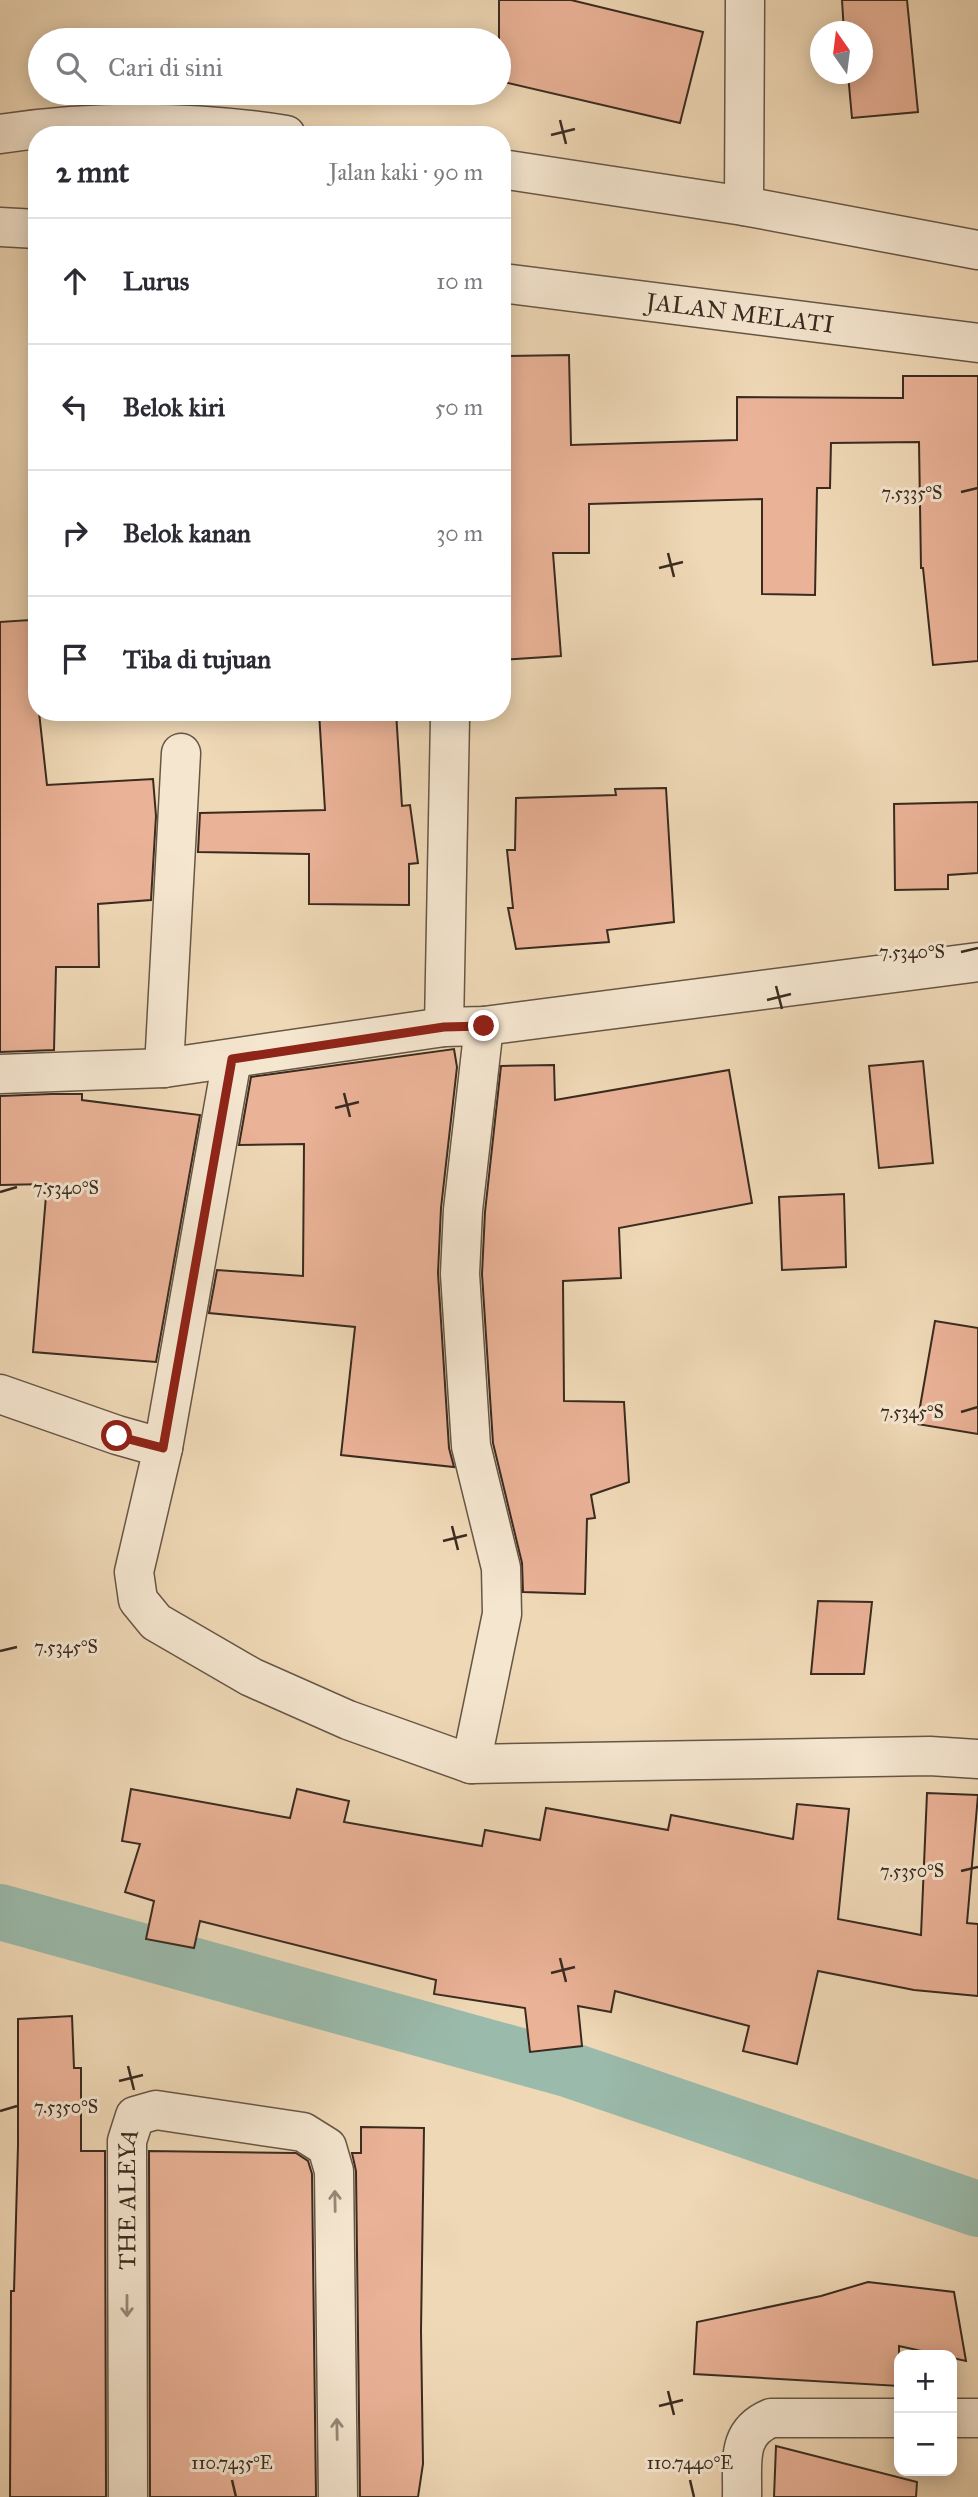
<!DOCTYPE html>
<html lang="id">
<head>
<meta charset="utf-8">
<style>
	body { margin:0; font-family:"IM FELL Great Primer",serif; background:#f7f7f7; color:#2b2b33 }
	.controls { position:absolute; right:21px; bottom:21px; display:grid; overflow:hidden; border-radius:14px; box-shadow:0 4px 18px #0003 }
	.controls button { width:63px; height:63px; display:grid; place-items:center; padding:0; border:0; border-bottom:2px solid #e1e1e2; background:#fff; color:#2b2b33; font:35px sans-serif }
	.compass { position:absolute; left:810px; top:21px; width:63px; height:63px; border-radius:50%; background:#fff; box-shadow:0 4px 18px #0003; rotate:346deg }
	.stop { position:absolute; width:21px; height:21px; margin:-16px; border:5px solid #8f2418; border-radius:50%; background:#fff }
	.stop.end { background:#8f2418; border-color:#fff; box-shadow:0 2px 7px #0008 }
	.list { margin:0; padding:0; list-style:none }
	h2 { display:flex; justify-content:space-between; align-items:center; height:91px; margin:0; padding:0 28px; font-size:30px }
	h2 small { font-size:23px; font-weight:400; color:#7c7c81 }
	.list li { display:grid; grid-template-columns:46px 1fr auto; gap:21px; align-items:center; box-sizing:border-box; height:126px; padding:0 28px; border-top:2px solid #e1e1e2 }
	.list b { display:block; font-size:26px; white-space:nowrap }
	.list em { font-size:23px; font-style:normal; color:#7c7c81 }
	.icon { flex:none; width:38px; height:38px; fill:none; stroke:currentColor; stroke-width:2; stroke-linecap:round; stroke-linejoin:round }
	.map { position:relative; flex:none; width:978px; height:2497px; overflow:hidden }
	.search { position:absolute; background:#fff; box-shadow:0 4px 18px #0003; left:28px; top:28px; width:483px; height:77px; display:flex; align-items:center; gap:18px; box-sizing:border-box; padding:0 24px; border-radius:38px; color:#7c7c81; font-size:26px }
	.panel { position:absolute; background:#fff; box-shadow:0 4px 18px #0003; left:28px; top:126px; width:483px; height:595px; border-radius:28px }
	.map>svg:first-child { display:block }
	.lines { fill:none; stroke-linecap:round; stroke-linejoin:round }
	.canal { stroke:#9abaab; stroke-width:56 }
	.building { fill:#eab297; stroke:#3a2b20; stroke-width:2 }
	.minor-casing { stroke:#675646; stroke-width:41 }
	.minor { stroke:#f5e6d0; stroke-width:38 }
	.oneway { stroke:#988878 }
	.route { stroke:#8f2418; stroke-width:9 }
	.ticks { fill:none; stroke:#3a2b20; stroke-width:2.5 }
	.labels { text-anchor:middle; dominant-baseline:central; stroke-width:6; stroke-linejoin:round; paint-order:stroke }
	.street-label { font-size:24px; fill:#3a2b20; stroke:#f5e6d0 }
	.ticks-label { font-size:18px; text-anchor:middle; fill:#3a2b20; stroke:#f5e6d0; stroke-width:6; stroke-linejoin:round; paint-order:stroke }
</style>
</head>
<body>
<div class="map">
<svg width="978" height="2497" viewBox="0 0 978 2497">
	<rect width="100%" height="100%" fill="#efd8b6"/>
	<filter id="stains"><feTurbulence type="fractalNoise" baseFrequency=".00286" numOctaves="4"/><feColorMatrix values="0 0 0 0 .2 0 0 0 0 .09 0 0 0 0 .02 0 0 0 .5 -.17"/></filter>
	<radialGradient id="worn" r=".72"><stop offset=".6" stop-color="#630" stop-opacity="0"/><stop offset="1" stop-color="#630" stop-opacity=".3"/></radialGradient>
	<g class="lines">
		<path class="canal" d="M0,1912L567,2069L978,2209"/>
	</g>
	<g class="building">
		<path d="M499,0H571L703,32L680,123L499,81Z"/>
		<path d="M842,0H907L918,112L852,118L848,74H863V32H844Z"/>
		<path d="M569,355L571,445L737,440V397L903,398V376H978V661L933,665L923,568H921L919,442L831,443L830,488H817L815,595L762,594V499L589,504V553H553L561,656L502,660V356Z"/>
		<path d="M30,620L37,712H39L47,785L153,779L156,816L151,900L98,904L99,967H56L54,1050L0,1052V622Z"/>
		<path d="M319,712H396L402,806L410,805L418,863L409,864V905L309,904V854L198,852L200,813L325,810Z"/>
		<path d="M666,788L674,922L607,930L609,942L516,949L508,908H513L507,850H515L516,798L616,795L615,789Z"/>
		<path d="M978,802V873L948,875V889L895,890L894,804Z"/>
		<path d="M454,1049L457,1067L441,1208L438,1273L449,1448L454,1467L341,1455L355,1327L209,1313L217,1270L303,1276L304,1144L239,1145L251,1077Z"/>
		<path d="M923,1061L933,1163L879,1168L869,1066Z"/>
		<path d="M554,1065L555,1100L729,1070L752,1203L619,1228L621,1278L563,1281L564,1401L624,1402L629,1482L591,1495L595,1518L587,1519L585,1594L523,1592L522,1563L493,1443L482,1274L485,1212L501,1066Z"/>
		<path d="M52,1094H82V1100L200,1115L156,1362L33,1352L47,1184L0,1185V1096Z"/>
		<path d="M844,1194L846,1267L782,1270L779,1197Z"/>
		<path d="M935,1321L978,1328V1434L917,1424Z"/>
		<path d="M818,1601L872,1602L864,1674H811Z"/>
		<path d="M131,1789L290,1818L297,1789L349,1801L344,1822L482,1846L485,1830L540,1840L546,1808L668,1830L671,1815L793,1839L797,1804L849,1809L838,1919L921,1935L927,1793L978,1795L967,1923L978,1924V1996L914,1990L818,1971L797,2064L743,2051L749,2026L615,1991L611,2012L578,2006L582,2046L530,2052L525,2008L434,1994L436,1980L200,1921L194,1948L146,1939L154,1901L125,1892L140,1844L122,1841Z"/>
		<path d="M72,2016L74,2068H81V2151H105L106,2497H10L11,2291H14L18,2146V2019Z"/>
		<path d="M361,2127L424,2128L421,2331L423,2464L418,2497H360L356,2171L352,2153H361Z"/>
		<path d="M149,2151L296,2153L308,2161L312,2174L316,2497H150Z"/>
		<path d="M868,2282L954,2292L966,2361L899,2346V2386L694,2374L697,2322L821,2296Z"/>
		<path d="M776,2446L917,2482L916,2497H774Z"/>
	</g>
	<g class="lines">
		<g class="minor-casing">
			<g id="minor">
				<path d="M0,134C93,120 193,120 286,135"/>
				<path d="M502,169L744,206L978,250"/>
				<path d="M744,206L745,0"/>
				<path d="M0,227L37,229"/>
				<path id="s1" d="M502,283L978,343"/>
				<path d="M444,1027L450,718"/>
				<path d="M164,1068L181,753"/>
				<path d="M0,1074L164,1068L444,1027L484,1026L978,962"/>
				<path d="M0,1394L117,1435L163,1448L134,1572L138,1600L156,1622L251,1677L348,1720L471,1764L930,1756L978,1759"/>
				<path d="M163,1448L232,1059"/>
				<path d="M471,1764L502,1614L501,1568L471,1446L460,1274L463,1210L484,1026"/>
				<path d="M952,2418H978"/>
				<path id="s2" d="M128,2497L127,2141L135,2116L156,2110L303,2132L327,2147L334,2171L338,2497"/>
				<path d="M742,2497C743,2463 735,2433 771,2418H899"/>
			</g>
		</g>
		<use href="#minor" class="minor"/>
	</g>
	<defs><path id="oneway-shaft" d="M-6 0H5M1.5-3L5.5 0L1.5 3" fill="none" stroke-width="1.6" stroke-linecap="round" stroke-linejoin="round" transform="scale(1.75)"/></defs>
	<g class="oneway">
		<use href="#oneway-shaft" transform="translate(335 2201) rotate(-91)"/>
		<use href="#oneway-shaft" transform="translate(127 2306) rotate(90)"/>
		<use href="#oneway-shaft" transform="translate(337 2429) rotate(-91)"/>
	</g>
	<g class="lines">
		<path class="route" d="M117,1436L163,1448L232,1059L444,1027L484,1026"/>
	</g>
	<path class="ticks" d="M560,120L566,144M551,135L575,129M961,492L978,488M668,553L674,577M659,568L683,562M961,952L978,948M776,986L782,1009M767,1000L791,994M344,1093L350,1117M335,1108L359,1102M0,1192L17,1187M961,1412L978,1407M452,1526L458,1550M443,1541L467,1535M0,1651L17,1647M961,1871L978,1867M560,1958L566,1982M551,1973L575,1967M128,2066L134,2090M119,2081L143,2075M0,2111L17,2106M668,2391L674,2415M659,2406L683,2400M232,2480L236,2497M690,2480L694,2497"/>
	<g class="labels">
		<g class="street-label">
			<text stroke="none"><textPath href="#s1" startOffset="240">JALAN MELATI</textPath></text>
			<text stroke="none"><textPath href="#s2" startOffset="298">THE ALEYA</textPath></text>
		</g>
	</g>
	<g class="ticks-label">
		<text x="912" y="499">7.5335°S</text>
		<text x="912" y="958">7.5340°S</text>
		<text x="66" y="1194">7.5340°S</text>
		<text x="912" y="1418">7.5345°S</text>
		<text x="66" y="1653">7.5345°S</text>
		<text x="912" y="1877">7.5350°S</text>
		<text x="66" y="2113">7.5350°S</text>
		<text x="232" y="2469">110.7435°E</text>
		<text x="690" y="2469">110.7440°E</text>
	</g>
	<rect width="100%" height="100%" filter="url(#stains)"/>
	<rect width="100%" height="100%" fill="url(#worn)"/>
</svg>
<div class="controls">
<button>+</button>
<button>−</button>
</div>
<svg class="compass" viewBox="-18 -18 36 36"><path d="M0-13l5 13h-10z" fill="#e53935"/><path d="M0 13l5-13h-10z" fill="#7c7c81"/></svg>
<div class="stop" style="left:117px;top:1436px"></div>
<div class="stop end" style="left:484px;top:1026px"></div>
<div class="search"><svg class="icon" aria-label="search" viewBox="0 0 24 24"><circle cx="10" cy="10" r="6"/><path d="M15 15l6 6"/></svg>Cari di sini</div>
<section class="panel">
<h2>2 mnt<small>Jalan kaki · 90 m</small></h2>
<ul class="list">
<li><svg class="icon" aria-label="ahead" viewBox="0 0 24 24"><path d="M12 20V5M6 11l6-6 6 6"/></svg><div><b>Lurus</b></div><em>10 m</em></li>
<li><svg class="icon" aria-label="left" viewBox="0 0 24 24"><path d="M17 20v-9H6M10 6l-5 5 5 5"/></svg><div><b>Belok kiri</b></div><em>50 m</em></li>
<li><svg class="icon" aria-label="right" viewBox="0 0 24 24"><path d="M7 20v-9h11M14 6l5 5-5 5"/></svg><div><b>Belok kanan</b></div><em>30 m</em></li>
<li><svg class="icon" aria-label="arrive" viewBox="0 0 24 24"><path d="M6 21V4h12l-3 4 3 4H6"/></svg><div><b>Tiba di tujuan</b></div></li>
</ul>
</section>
</div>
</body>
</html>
